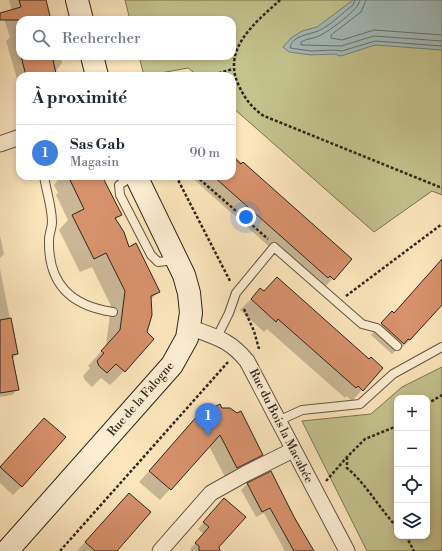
<!DOCTYPE html>
<html lang="fr">
<head>
<meta charset="utf-8">
<style>
	body { margin:0; font-family:"Libre Bodoni",serif; background:#f6f6f7; color:#1f2937 }
	.controls { position:absolute; right:12px; bottom:12px; display:grid; overflow:hidden; border-radius:8px; box-shadow:0 2px 6px #0003 }
	.controls button { width:36px; height:36px; display:grid; place-items:center; padding:0; border:0; border-bottom:1px solid #e0e1e3; background:#fff; color:#1f2937; font:20px sans-serif }
	.you { position:absolute; left:246px; top:217px; width:14px; height:14px; margin:-10px; border:3px solid #fff; border-radius:50%; background:#1a73e8; box-shadow:0 0 0 6px #1a73e833 }
	.badge { display:grid; place-items:center; width:26px; height:26px; border-radius:50%; background:#8f2418; color:#fff; font-size:13px; font-weight:700 }
	.pin { position:absolute; translate:-50% -33px; filter:drop-shadow(0 1px 2px #0008) }
	.pin::after { content:''; position:absolute; top:21px; width:14px; height:12px; background:inherit; clip-path:polygon(0 0,100% 0,50% 100%) }
	.list { margin:0; padding:0; list-style:none }
	h2 { display:flex; justify-content:space-between; align-items:center; height:52px; margin:0; padding:0 16px; font-size:17px }
	h2 small { font-size:13px; font-weight:400; color:#747a83 }
	.list li { display:grid; grid-template-columns:26px 1fr auto; gap:12px; align-items:center; box-sizing:border-box; height:56px; padding:0 16px; border-top:1px solid #e0e1e3 }
	.list b { display:block; font-size:15px; white-space:nowrap }
	.list p { margin:0; font-size:13px; white-space:nowrap; color:#747a83 }
	.list em { font-size:13px; font-style:normal; color:#747a83 }
	.icon { flex:none; width:22px; height:22px; fill:none; stroke:currentColor; stroke-width:2; stroke-linecap:round; stroke-linejoin:round }
	.map { position:relative; flex:none; width:442px; height:551px; overflow:hidden }
	.search { position:absolute; background:#fff; box-shadow:0 2px 6px #0003; left:16px; top:16px; width:220px; height:44px; display:flex; align-items:center; gap:10px; box-sizing:border-box; padding:0 14px; border-radius:12px; color:#747a83; font-size:15px }
	.panel { position:absolute; background:#fff; box-shadow:0 2px 6px #0003; left:16px; top:72px; width:220px; height:108px; border-radius:12px }
	.map>svg:first-child { display:block }
	.green { fill:#c3c38e; stroke:#7a7456; fill-rule:evenodd }
	.water { fill:#a3bcbb; stroke:#75807c }
	.shadow { fill:#0003 }
	.lines { fill:none; stroke-linecap:round; stroke-linejoin:round }
	.shore { stroke:#6a716c; stroke-width:1 }
	.building { fill:#d7916b; stroke:#30261e }
	.lane-casing { stroke:#635646; stroke-width:10 }
	.street-casing { stroke:#635646; stroke-width:17 }
	.secondary-casing { stroke:#30261e; stroke-width:24 }
	.path { stroke:#30261e; stroke-width:2.5; stroke-dasharray:3 2; stroke-linecap:butt }
	.lane { stroke:#fdeed3; stroke-width:8 }
	.street { stroke:#fdeed3; stroke-width:15 }
	.secondary { stroke:#fdeed3; stroke-width:22 }
	.labels { text-anchor:middle; dominant-baseline:central; stroke-width:3; stroke-linejoin:round; paint-order:stroke }
	.street-label { font-size:12px; fill:#30261e; stroke:#fdeed3 }
</style>
</head>
<body>
<div class="map">
<svg width="442" height="551" viewBox="0 0 442 551">
	<rect width="100%" height="100%" fill="#fce5bc"/>
	<filter id="stains"><feTurbulence type="fractalNoise" baseFrequency=".005" numOctaves="4"/><feColorMatrix values="0 0 0 0 .2 0 0 0 0 .09 0 0 0 0 .02 0 0 0 .5 -.17"/></filter>
	<radialGradient id="worn" r=".72"><stop offset=".6" stop-color="#630" stop-opacity="0"/><stop offset="1" stop-color="#630" stop-opacity=".3"/></radialGradient>
	<g class="green">
		<path d="M125,0H442V195L432,191L374,232L232,107V76H198L188,68L144,76L139,56H232V20H130Z"/>
		<path d="M442,367V551H367L302,421L371,414L402,387ZM397,398H427V536H397Z"/>
	</g>
	<path class="water" d="M353,0H442V50L375,45L341,56L334,54L311,55L289,52L283,47L291,38L302,31L317,27Z"/>
	<g class="shadow">
		<path d="M9,0H35L50,20H20V56H60L62,63L52,76H20V81L18,82L6,41L10,37L4,19L12,11Z"/>
		<path d="M232,154L351,259L322,290L316,288L190,176H232Z"/>
		<path d="M61,176H101L120,215L115,220L128,248L159,292L150,300L124,371L110,385L101,378L92,387L85,380L83,376L90,368L88,366L106,346L111,306L92,267L80,272L59,230L68,220L56,195L58,193L54,185Z"/>
		<path d="M0,236L4,254L0,258Z"/>
		<path d="M442,259V303L410,340L399,351L397,349L392,354L371,335L392,313L394,314Z"/>
		<path d="M0,269L17,354L12,359L18,389L12,395L0,397Z"/>
		<path d="M260,290L369,360L362,390L352,401L346,396L345,398L267,329L264,332L240,310Z"/>
		<path d="M222,409L262,455L251,466L226,479L209,446L160,500L139,482L199,416Z"/>
		<path d="M36,428L22,486L13,495L0,483V468Z"/>
		<path d="M271,472L313,551H285L264,513L256,517L241,490L247,484Z"/>
		<path d="M129,494L116,551H77L120,503Z"/>
		<path d="M218,506L219,551H192L190,549L204,534L198,529Z"/>
	</g>
	<g class="lines">
		<g class="shore">
			<path d="M355,0L353,5C342,13 330,26 318,31C309,35 292,35 290,48L311,51L334,50L342,51L375,41L442,46"/>
			<path d="M360,0C359,10 330,30 321,35C315,39 307,38 301,42V45L341,46L374,36L442,41"/>
			<path d="M366,0L361,12L331,35V38L342,40L374,30L442,35"/>
		</g>
	</g>
	<g class="building">
		<path d="M19,0H46L51,20H0V13L21,7Z"/>
		<path d="M21,56H52L56,73L45,76H26Z"/>
		<path d="M232,156L241,164L243,162L352,259L334,280L330,276L328,278L213,176H232Z"/>
		<path d="M78,176H102L122,215L115,218L124,232L129,247L136,243L160,292L151,296L152,315L147,332L154,339L125,372L116,364L107,373L99,366L97,361L104,353L101,351L120,330L125,291L106,253L94,259L72,215L84,209L70,180Z"/>
		<path d="M442,259V305L410,340L408,339L404,344L381,323L392,311L394,313Z"/>
		<path d="M277,277L369,359L371,357L383,368L363,391L358,386L356,388L278,319L276,322L251,299L260,288L264,291Z"/>
		<path d="M11,318L18,354L12,355L19,390L0,393V320Z"/>
		<path d="M220,404L222,408H230L237,413L241,411L263,455L237,468L220,435L171,490L149,471L198,415Z"/>
		<path d="M44,418L66,437L22,487L0,467Z"/>
		<path d="M271,471L294,517L314,551H294L270,508L262,512L247,483Z"/>
		<path d="M129,493L151,512L117,551H95L85,542Z"/>
		<path d="M224,498L246,517L219,547L220,551H199V546L195,543L209,527L203,522Z"/>
	</g>
	<g class="lines">
		<g class="lane-casing">
			<g id="lane">
				<path d="M44,176C46,190 52,207 52,222C52,228 49,234 49,240C48,284 71,306 113,312"/>
				<path d="M133,176L119,185L120,195L151,255L158,262L175,260"/>
				<path d="M217,337L229,313L236,293L274,247L362,324L377,328L397,346"/>
				<path d="M278,421L302,410L360,404L393,374L442,347"/>
			</g>
		</g>
		<g class="street-casing">
			<g id="street">
				<path d="M0,144L20,137"/>
				<path d="M189,327C215,337 229,339 247,361L347,551"/>
				<path d="M160,551L211,493L245,474L293,450"/>
			</g>
		</g>
		<g class="secondary-casing">
			<g id="secondary">
				<path d="M77,0L82,20"/>
				<path d="M92,56L97,76"/>
				<path d="M7,551L172,365L187,338L191,313L189,293L184,275L136,176"/>
			</g>
		</g>
		<g class="path">
			<path d="M280,0C255,23 221,49 239,86C245,99 253,109 264,116L442,188"/>
			<path d="M209,76L233,69"/>
			<path d="M176,176L230,281"/>
			<path d="M196,176L268,239"/>
			<path d="M346,296L442,224"/>
			<path d="M244,309L254,331L259,349"/>
			<path d="M427,404L442,395"/>
			<path d="M347,457V468C367,485 379,508 397,527"/>
			<path d="M326,481L347,457L365,439L397,426"/>
			<path d="M406,536L414,551"/>
			<path d="M60,551L228,362"/>
		</g>
		<use href="#lane" class="lane"/>
		<use href="#street" class="street"/>
		<use href="#secondary" class="secondary"/>
	</g>
	<g class="labels">
		<g class="street-label">
			<text transform="translate(141 399) rotate(-49)">Rue de la Falogne</text>
			<text transform="translate(281 426) rotate(63)">Rue du Bois la Macabée</text>
		</g>
	</g>
	<rect width="100%" height="100%" filter="url(#stains)"/>
	<rect width="100%" height="100%" fill="url(#worn)"/>
</svg>
<div class="controls">
<button>+</button>
<button>−</button>
<button><svg class="icon" aria-label="locate" viewBox="0 0 24 24"><circle cx="12" cy="12" r="6"/><path d="M12 2v4M12 18v4M2 12h4M18 12h4"/></svg></button>
<button><svg class="icon" aria-label="layers" viewBox="0 0 24 24"><path d="M12 4l9 5-9 5-9-5zM3 14l9 5 9-5"/></svg></button>
</div>
<div class="you"></div>
<div class="pin badge" style="left:208px;top:436px;background:#3f7fe0">1</div>
<div class="search"><svg class="icon" aria-label="search" viewBox="0 0 24 24"><circle cx="10" cy="10" r="6"/><path d="M15 15l6 6"/></svg>Rechercher</div>
<section class="panel">
<h2>À proximité<small></small></h2>
<ul class="list">
<li><span class="badge" style="background:#3f7fe0">1</span><div><b>Sas Gab</b><p>Magasin</p></div><em>90 m</em></li>
</ul>
</section>
</div>
</body>
</html>
